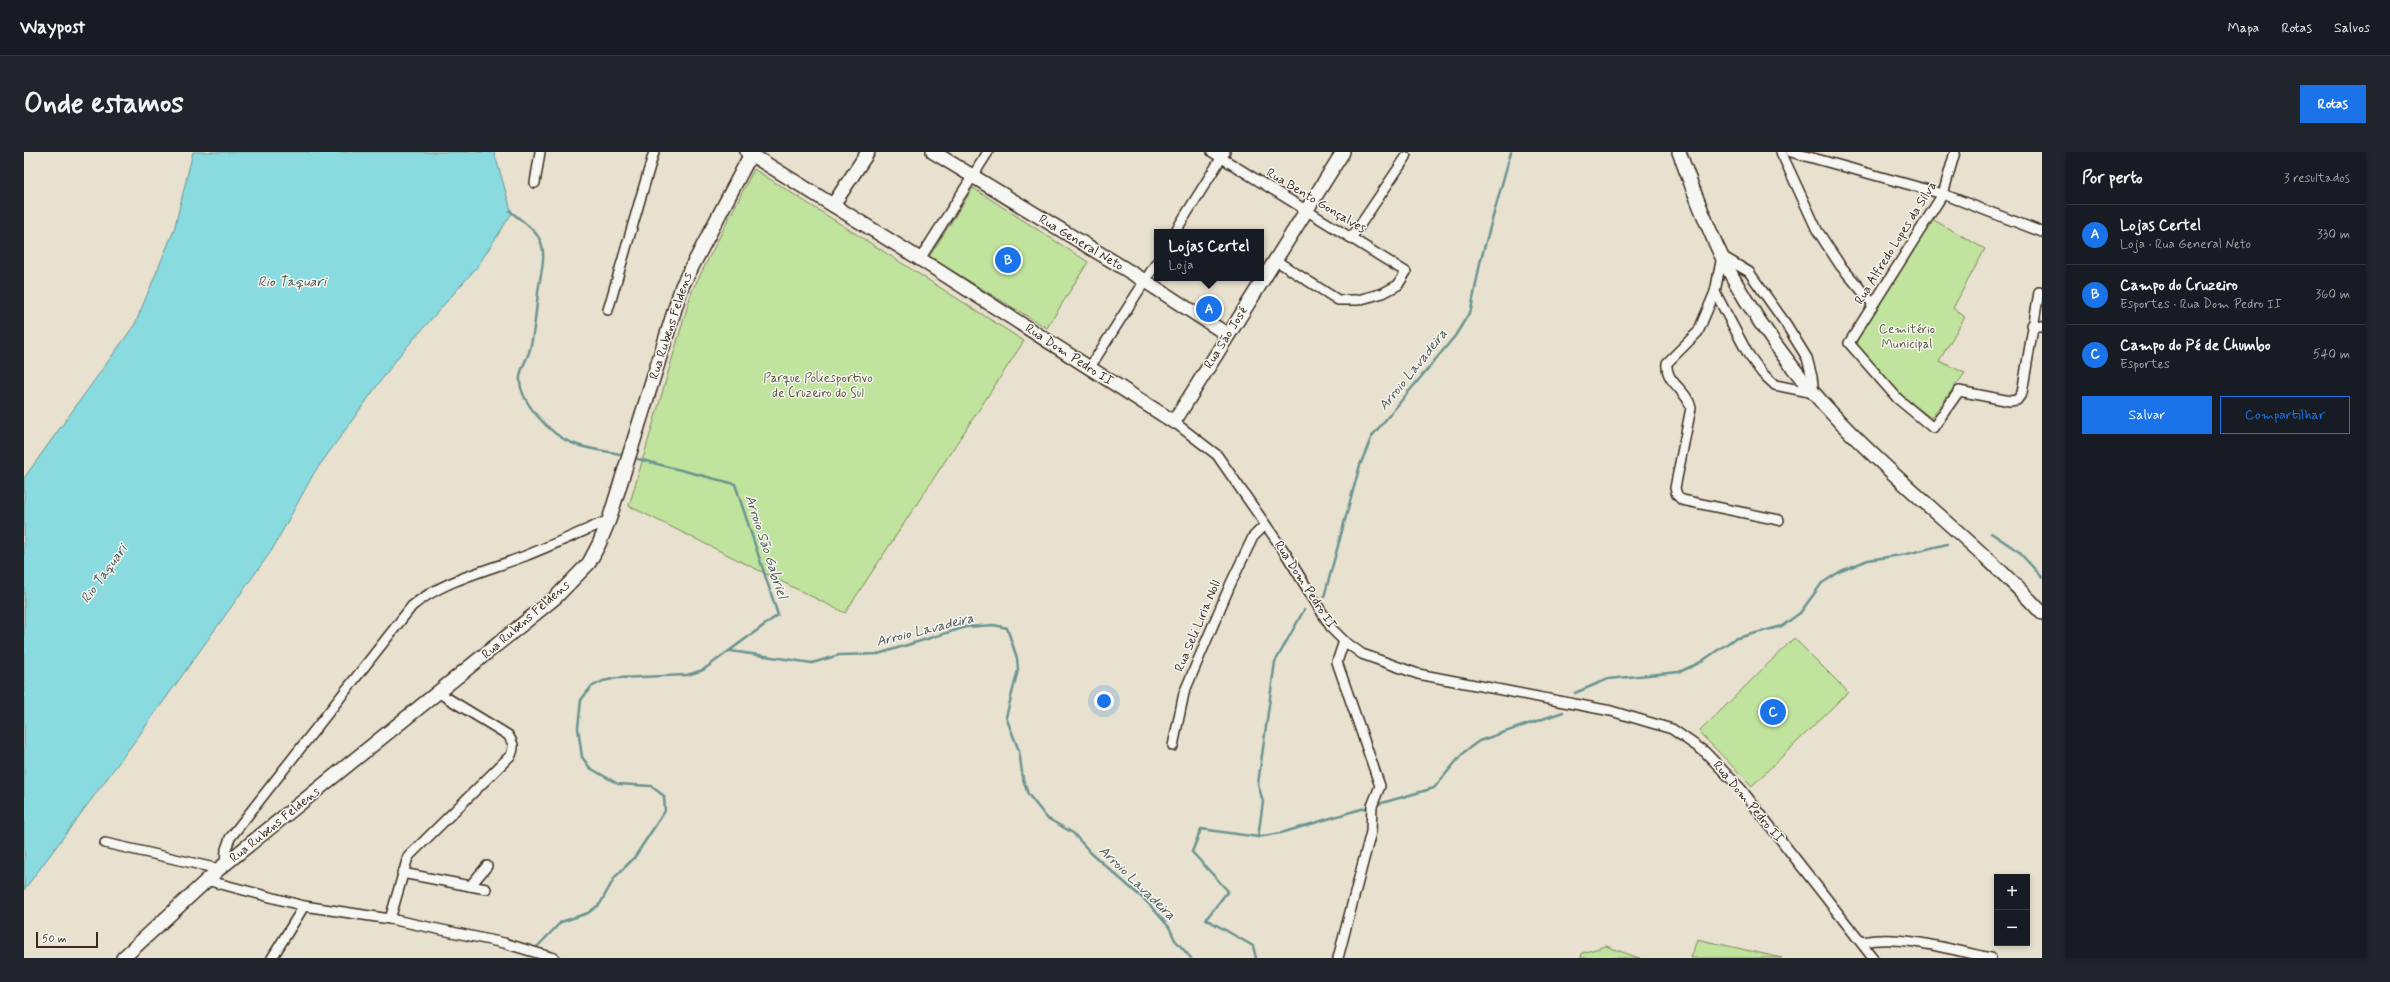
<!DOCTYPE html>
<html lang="pt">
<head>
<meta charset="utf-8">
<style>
	body { margin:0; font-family:Mynerve,sans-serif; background:#20242c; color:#f1f3f6 }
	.controls { position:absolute; right:12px; bottom:12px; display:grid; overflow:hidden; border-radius:0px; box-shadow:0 2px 6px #0003 }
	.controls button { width:36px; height:36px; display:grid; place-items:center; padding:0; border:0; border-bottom:1px solid #363941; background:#171b24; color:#f1f3f6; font:20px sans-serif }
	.scale { position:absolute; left:12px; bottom:10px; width:62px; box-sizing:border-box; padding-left:4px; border:2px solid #3b2a1e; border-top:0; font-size:11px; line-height:14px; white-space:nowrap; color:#3b2a1e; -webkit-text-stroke:3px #f6f6f2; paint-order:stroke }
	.you { position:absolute; left:1080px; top:549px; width:14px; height:14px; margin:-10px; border:3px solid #fff; border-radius:50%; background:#1a73e8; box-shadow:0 0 0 6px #1a73e833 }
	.badge { display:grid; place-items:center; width:26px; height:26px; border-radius:50%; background:#1a73e8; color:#fff; font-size:13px; font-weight:700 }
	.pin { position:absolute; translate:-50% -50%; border:2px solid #fff; box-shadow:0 1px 4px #0006 }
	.popup { position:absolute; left:1130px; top:77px; width:110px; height:52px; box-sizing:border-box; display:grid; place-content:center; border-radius:0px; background:#171b24; filter:drop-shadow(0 1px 3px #0005); font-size:13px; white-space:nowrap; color:#9ea1a6 }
	.popup b { font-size:15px; color:#f1f3f6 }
	.popup::after { content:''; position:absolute; left:50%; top:100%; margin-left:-8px; border:8px solid transparent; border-top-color:#171b24 }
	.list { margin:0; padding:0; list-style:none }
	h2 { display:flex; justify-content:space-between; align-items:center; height:52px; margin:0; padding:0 16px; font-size:17px }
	h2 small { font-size:13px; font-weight:400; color:#9ea1a6 }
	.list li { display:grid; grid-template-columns:26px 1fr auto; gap:12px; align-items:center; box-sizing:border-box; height:60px; padding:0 16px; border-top:1px solid #363941 }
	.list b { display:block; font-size:15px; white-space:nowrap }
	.list p { margin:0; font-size:13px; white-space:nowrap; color:#9ea1a6 }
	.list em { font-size:13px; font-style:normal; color:#9ea1a6 }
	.actions { display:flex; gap:8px; padding:12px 16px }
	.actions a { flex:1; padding:9px 0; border:1px solid #1a73e8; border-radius:0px; text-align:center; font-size:14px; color:#1a73e8 }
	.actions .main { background:#1a73e8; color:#fff }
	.map { position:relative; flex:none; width:2018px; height:806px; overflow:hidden; border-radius:0px }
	header { display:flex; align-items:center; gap:24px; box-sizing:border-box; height:56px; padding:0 20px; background:#171b24; border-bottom:1px solid #363941 }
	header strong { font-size:19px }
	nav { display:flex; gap:22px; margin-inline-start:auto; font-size:14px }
	.intro { display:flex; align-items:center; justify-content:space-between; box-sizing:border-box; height:96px; padding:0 24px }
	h1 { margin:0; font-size:28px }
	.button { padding:10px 18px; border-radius:0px; background:#1a73e8; color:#fff; font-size:14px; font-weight:700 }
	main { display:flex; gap:24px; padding:0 24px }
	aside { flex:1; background:#171b24; border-radius:0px; box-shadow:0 2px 6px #0003 }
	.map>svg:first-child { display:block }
	.green { fill:#c0e39d; stroke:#7e865e }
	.water { fill:#89dbe0; stroke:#6a9492 }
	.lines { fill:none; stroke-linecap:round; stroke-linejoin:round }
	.stream { stroke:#6a9492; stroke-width:2.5 }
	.street-casing { stroke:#3b2a1e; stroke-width:12 }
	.secondary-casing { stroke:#3b2a1e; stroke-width:16 }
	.street { stroke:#f6f6f2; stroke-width:9 }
	.secondary { stroke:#f6f6f2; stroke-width:13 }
	.labels { text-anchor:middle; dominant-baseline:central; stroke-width:3; stroke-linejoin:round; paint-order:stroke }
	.street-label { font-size:13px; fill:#3b2a1e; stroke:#f6f6f2 }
	.park-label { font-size:13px; fill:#5c583e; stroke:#f6f6f2 }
	.water-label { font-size:14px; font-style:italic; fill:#4e564e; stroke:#f6f6f2 }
</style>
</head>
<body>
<header>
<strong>Waypost</strong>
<nav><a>Mapa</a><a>Rotas</a><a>Salvos</a></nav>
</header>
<div class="intro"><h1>Onde estamos</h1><a class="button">Rotas</a></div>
<main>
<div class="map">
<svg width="2018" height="806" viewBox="0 0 2018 806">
	<rect width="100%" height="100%" fill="#e8e1cf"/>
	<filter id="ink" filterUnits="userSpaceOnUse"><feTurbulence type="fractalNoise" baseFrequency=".025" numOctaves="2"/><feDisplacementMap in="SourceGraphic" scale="8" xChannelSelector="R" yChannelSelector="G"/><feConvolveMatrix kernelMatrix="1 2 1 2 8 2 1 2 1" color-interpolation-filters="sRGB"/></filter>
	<g filter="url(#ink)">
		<g class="green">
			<path d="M730,17L1000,189L821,461L605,354L668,139Z"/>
			<path d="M949,36L1064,110L1023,176L905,105Z"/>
			<path d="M1908,67L1961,97L1929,156L1941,165L1915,209L1941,221L1907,266L1874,240L1831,192Z"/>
			<path d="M1770,486L1824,540L1728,634L1675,580Z"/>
			<path d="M1673,787L1758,806H1667Z"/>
			<path d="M1582,794L1615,806H1616H1557L1558,801Z"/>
		</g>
		<path class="water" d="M169,0H470L488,61L453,115L374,205L290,321L248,398L119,578L0,738V326L111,172L150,78Z"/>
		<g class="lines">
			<g class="stream">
				<path d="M486,59C495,67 509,75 515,86C524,102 516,123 514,140C512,159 511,177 506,197C504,206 497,215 496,225C494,249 527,283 548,291C564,298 584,299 601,303"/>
				<path d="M1967,381L1994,399L2018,425"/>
				<path d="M1300,445L1336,313L1348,284L1431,184L1447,158L1456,111L1487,0"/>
				<path d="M707,499L788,511L815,503L854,502L942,475L970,473L983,476L993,506L994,518L982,565L995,599L999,627L1004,642L1023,666L1049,681L1067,701L1124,751L1145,775L1151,788L1167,806"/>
				<path d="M1551,541L1584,527L1655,520L1675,511L1710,487L1758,474L1776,461L1798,431L1817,419L1844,408L1883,402L1923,392"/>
				<path d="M1351,653L1410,636L1440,600L1455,589L1539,560"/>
				<path d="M1234,685L1239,650L1234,632L1251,510L1280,458"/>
				<path d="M511,797L537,770L564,761L576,752L591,725L610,706L641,659L640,644L627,634L594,632L566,616L558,605L554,576L557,548L567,535L579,529L593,526L663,523L679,518L754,463L711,332L610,306"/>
				<path d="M1232,806L1229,794L1182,767L1204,739L1168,700L1177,677L1234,685L1257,681L1347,654"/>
			</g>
			<g class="street-casing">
				<g id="street">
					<path d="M1188,0L1382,120L1374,133L1359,141L1334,148H1314L1251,108"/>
					<path d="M1757,0L1793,78L1816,113L1849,152"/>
					<path d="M1767,0L1919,42L2018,80"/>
					<path d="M1931,0L1919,42L1825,191L1874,247L1909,276L1935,239L1986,249L1993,248L1998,241L2015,140"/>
					<path d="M511,31L516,0"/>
					<path d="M1151,80L1201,0"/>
					<path d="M1328,85L1382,5"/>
					<path d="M1698,104L1725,120L1762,172L1783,206L1788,225L1790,241L1751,233L1738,221L1724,202L1691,140Z"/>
					<path d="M896,107L964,0"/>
					<path d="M1691,140L1674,180L1643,211C1641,231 1663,237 1667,256L1651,336L1653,343L1658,348L1755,368"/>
					<path d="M584,158L630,0"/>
					<path d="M2008,173L2018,175"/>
					<path d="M1066,215L1133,110"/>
					<path d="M1150,270L1193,303L1262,402L1308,477L1320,489L1338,502L1394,522L1587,559L1648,577L1681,600L1717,637L1849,806"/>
					<path d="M1149,594L1160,541L1207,431L1229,385L1241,373"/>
					<path d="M81,691L195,717"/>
					<path d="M201,713L202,697L206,686L388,454C420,428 462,419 501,404C529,393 557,380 585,368"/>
					<path d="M378,721L462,737"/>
					<path d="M182,728L280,754L366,767L480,791L530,806"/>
					<path d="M446,734L463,714"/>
					<path d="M366,767L384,705L487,603C491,594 489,591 484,583L415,541"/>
					<path d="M1838,790C1880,782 1926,798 1967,806"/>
					<path d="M248,806L280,754"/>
					<path d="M1314,806L1347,680L1348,654L1356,634L1313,510L1320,489"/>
				</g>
			</g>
			<g class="secondary-casing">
				<g id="secondary">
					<path d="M723,0L896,107L1150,270L1319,0"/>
					<path d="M909,0L1121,129L1204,183"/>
					<path d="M1655,0C1668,35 1681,70 1697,103C1726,162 1771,223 1816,270C1880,337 1955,393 2018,461"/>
					<path d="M809,53L844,0"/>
					<path d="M99,806L195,717L532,445L565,411L575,392L585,368L658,134L728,0"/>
				</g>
			</g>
			<use href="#street" class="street"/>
			<use href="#secondary" class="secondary"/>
		</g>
	</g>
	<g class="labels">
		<g class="street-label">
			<text transform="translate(1292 49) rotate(31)">Rua Bento Gonçalves</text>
			<text transform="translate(1057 91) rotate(31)">Rua General Neto</text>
			<text transform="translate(1872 91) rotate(-58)">Rua Alfredo Lopes da Silva</text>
			<text transform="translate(647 174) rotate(-72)">Rua Rubens Feldens</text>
			<text transform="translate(1202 186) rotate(-58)">Rua São José</text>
			<text transform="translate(1045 203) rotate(33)">Rua Dom Pedro II</text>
			<text transform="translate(1281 433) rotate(57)">Rua Dom Pedro II</text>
			<text transform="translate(502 468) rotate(-41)">Rua Rubens Feldens</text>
			<text transform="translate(1174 474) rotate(-67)">Rua Seli Liria Noll</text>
			<text transform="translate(1724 650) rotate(50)">Rua Dom Pedro II</text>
			<text transform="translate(251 673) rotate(-39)">Rua Rubens Feldens</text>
		</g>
		<g class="park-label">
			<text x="1883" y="177">Cemitério<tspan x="1883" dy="15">Municipal</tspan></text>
			<text x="794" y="226">Parque Poliesportivo<tspan x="794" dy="15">de Cruzeiro do Sul</tspan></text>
		</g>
		<g class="water-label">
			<text x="268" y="130">Rio Taquari</text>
			<text transform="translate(1389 218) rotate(-51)">Arroio Lavadeira</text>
			<text transform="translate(742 395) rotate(72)">Arroio São Gabriel</text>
			<text transform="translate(80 422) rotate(-54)">Rio Taquari</text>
			<text transform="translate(901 478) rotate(-14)">Arroio Lavadeira</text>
			<text transform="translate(1113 731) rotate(44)">Arroio Lavadeira</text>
		</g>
	</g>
</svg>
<div class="controls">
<button>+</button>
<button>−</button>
</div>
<div class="scale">50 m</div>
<div class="you"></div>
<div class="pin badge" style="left:1185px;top:157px">A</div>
<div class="popup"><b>Lojas Certel</b>Loja</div>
<div class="pin badge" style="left:984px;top:108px">B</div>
<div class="pin badge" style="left:1749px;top:560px">C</div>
</div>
<aside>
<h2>Por perto<small>3 resultados</small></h2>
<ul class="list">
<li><span class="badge">A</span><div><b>Lojas Certel</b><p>Loja · Rua General Neto</p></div><em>330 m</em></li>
<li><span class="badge">B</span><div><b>Campo do Cruzeiro</b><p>Esportes · Rua Dom Pedro II</p></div><em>360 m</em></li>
<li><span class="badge">C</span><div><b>Campo do Pé de Chumbo</b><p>Esportes</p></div><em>540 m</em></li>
</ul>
<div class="actions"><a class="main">Salvar</a><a>Compartilhar</a></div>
</aside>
</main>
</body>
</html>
